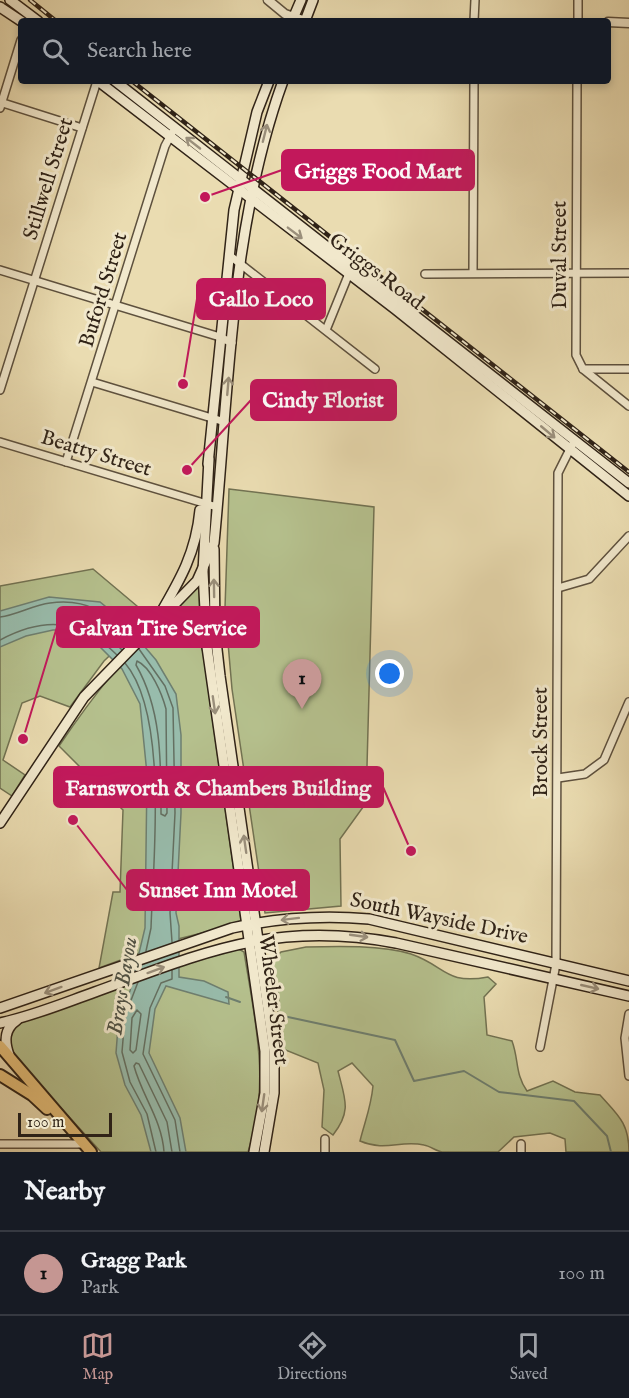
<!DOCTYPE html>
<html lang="en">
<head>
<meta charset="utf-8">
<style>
	body { margin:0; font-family:"IM FELL English",serif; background:#242831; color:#f1f3f6 }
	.scale { position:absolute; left:18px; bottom:15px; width:94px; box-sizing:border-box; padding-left:6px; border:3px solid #302317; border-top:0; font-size:16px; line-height:21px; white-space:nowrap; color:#302317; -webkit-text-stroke:4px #f1e8cc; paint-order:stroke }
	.you { position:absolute; left:390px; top:674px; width:21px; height:21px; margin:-15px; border:4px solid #fff; border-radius:50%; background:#1a73e8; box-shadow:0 0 0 9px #1a73e833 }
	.badge { display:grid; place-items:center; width:39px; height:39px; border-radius:50%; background:#c59692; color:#111; font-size:20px; font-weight:700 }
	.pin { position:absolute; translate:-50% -50px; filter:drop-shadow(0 2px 3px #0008) }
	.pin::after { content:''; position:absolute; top:32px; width:21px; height:18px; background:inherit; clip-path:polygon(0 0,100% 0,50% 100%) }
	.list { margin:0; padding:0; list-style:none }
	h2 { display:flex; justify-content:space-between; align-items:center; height:78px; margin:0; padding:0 24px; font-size:26px }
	h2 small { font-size:20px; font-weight:400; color:#9ea1a6 }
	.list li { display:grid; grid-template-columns:39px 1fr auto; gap:18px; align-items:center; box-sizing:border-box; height:84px; padding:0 24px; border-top:2px solid #363941 }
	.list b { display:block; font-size:22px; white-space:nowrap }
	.list p { margin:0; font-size:20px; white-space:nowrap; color:#9ea1a6 }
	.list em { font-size:20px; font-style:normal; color:#9ea1a6 }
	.icon { flex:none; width:33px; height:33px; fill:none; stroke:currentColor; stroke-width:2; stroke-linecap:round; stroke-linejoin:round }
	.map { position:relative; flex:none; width:629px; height:1152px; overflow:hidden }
	.search { position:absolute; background:#171b24; box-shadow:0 3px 9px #0003; left:18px; right:18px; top:18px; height:66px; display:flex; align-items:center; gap:15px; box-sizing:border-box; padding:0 21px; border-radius:6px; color:#9ea1a6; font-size:22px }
	.sheet { height:162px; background:#171b24 }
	nav { display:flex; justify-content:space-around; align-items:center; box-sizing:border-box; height:84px; border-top:2px solid #363941; background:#171b24; font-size:16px; color:#9ea1a6 }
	nav a { display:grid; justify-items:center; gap:3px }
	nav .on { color:#c59692 }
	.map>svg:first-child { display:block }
	.green { fill:#b5c08d; stroke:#727252; stroke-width:1.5 }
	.water { fill:#98bcac; stroke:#6e7f70; stroke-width:1.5 }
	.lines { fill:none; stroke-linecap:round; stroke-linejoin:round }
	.shore { stroke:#647062; stroke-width:1.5 }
	.stream { stroke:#6e7f70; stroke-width:2 }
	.minor-casing { stroke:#5e513e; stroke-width:10 }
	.tertiary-casing { stroke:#5e513e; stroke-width:11 }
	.secondary-casing { stroke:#302317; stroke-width:12 }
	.primary-casing { stroke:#302317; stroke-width:14 }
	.minor { stroke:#f1e8cc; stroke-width:7 }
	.tertiary { stroke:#f1e8cc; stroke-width:8 }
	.secondary { stroke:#f1e8cc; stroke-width:9 }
	.primary { stroke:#e5be78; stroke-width:10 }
	.rail-casing { stroke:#302317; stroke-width:4.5 }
	.rail { stroke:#f1e8cc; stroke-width:2; stroke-dasharray:7; stroke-linecap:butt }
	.oneway { stroke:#9a8f7b }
	.labels { text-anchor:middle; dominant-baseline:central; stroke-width:6; stroke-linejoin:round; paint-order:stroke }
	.street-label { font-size:21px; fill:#302317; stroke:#f1e8cc }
	.water-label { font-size:22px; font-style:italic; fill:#4f5144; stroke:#f1e8cc }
	.leader { fill:none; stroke:#c2185b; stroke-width:2 }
	.callout-dot { fill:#c2185b; stroke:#f1e8cc; stroke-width:2 }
	.callout { fill:#c2185b; stroke:#c2185b; stroke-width:2 }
	.callout-label { font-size:22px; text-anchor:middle; font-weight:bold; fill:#fff }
</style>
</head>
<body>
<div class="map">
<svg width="629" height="1152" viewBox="0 0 629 1152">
	<rect width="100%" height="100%" fill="#eadcb1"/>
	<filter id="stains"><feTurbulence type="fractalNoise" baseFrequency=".00333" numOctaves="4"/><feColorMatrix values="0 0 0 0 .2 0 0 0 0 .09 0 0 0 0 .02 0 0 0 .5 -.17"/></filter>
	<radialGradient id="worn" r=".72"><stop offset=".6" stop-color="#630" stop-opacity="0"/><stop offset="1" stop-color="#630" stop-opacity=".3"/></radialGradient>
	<g class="green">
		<path d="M229,489L374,507L366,803L340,839L341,906L265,913L232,689L225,608Z"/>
		<path d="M93,569L150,617L104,661L70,707L40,696L22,703L3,760L25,775L12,796L0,788V586Z"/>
		<path d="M196,587L199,588L200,624L198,625L171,613Z"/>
		<path d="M174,622C191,629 198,633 203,652L241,921L234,925L178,939L99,968L113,892H120L123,810L59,746C78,718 141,627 174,622Z"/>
		<path d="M306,947C337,946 382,945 411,954C446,966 445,985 488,977L496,984L484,997L487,1035L512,1041C519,1060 515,1074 527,1091L553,1081L575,1092L600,1095C618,1115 629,1123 629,1152H566L565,1139L550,1133L514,1137L498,1152C481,1152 459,1152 442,1152C436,1151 430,1146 424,1145C399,1140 386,1152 360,1141C365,1121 371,1107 373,1086L352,1063L338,1071C345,1099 352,1111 333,1135L322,1127L324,1090L318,1063L278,1047L276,1037L279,997L271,962L281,952Z"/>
		<path d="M229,949H239L244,952C255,1021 271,1083 248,1152H101L11,1053L9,1032L17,1024Z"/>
	</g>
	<path class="water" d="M49,597L100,602L121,619L156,660L176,694L181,735V813L176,913L179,926V977L204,981L228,992L229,1004L166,986L155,1009L149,1053L180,1118L186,1152H151L141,1115L125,1085L116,1053L119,1014L130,991L145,928L147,774L140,704L122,669L95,642L65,630H53L26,636L0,647V611Z"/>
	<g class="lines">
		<g class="shore">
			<path d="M0,617C17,615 33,605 50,603C87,598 109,613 131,640"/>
			<path d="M0,640C45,616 81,619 117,655"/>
			<path d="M139,649L165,686L173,708L175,813L170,913L172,942"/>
			<path d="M122,650L102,630L64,616L63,612C90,605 111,627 126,645"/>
			<path d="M137,661C151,667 162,694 166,709L167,813L165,816L161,814C161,763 162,710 136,665Z"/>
			<path d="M125,663C169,715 153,862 151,928L146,951"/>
			<path d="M172,970V979L161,983L150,1008L143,1054L175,1120L180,1152"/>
			<path d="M138,982L125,1016L122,1052L130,1082L147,1114L156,1152"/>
			<path d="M137,1010L141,1014L136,1050L133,1053L130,1050L132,1018Z"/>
			<path d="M164,1152C162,1120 142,1096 134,1066L136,1063L139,1064L167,1122L172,1152"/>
		</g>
		<g class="stream">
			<path d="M226,997L240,1002"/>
			<path d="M288,1017L395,1040L414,1081L464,1071L499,1092L574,1101L607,1136L611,1152"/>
		</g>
		<g class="minor-casing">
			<g id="minor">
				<path d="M474,21L475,0"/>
				<path d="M578,21V0"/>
				<path d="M577,81L576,355L583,369L629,406"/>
				<path d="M0,102L82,128"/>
				<path d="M0,108L21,40"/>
				<path d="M229,255L375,369"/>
				<path d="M0,270L220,337L232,343"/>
				<path d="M473,272L474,81"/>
				<path d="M425,274L629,273"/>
				<path d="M326,330L350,271"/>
				<path d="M583,369H629"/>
				<path d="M92,382L225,422"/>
				<path d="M0,390L97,81"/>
				<path d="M0,442L217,507"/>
				<path d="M66,462L165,146L172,133"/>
				<path d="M558,588L589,579L629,536"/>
				<path d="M558,778L585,774L604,760L629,702"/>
				<path d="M629,1014L625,1038L629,1076"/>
				<path d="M540,1047L556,964L558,473L572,445"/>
				<path d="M0,1144H84"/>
				<path d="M521,1144V1152"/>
				<path d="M325,1152V1139"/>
			</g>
		</g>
		<g class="tertiary-casing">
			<g id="tertiary">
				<path d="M268,0L285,14L306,21"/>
				<path d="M608,22L629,23"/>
			</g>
		</g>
		<g class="secondary-casing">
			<g id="secondary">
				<path d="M10,0L38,21"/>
				<path d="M0,7L21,21"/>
				<path d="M292,21L301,0"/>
				<path d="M305,21L313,0"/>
				<path d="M98,81L395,309L629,496"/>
				<path d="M115,81L629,483"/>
				<path d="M209,459L203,572L207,647L265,1051V1093L254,1152"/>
				<path d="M208,464L234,210L257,112L269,81"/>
				<path d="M214,549L215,632L220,676L274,1051V1093L264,1152"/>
				<path d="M159,616C180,580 196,553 200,510"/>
				<path d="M157,620C175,619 196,619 204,640"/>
				<path d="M0,823L84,697L197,581L214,543C229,390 230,227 283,81"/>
				<path d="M0,1008L232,928C277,918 322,915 369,919L629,981"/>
				<path d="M0,1023C33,1016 64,1003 95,992C205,952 276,920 396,943L629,996"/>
				<path d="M9,1055C4,1041 4,1029 17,1020"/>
			</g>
		</g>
		<g class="primary-casing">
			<g id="primary">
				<path d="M0,1046L91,1152"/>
				<path d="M0,1075L32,1095L47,1109"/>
			</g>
		</g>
		<use href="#minor" class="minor"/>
		<use href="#tertiary" class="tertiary"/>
		<use href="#secondary" class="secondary"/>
		<use href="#primary" class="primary"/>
		<g class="rail-casing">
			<g id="rail">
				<path d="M30,0L56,21"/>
				<path d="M132,81L629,472"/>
			</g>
		</g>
		<use href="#rail" class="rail"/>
	</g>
	<defs><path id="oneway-shaft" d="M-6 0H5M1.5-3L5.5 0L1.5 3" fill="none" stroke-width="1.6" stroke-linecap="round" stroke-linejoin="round" transform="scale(1.5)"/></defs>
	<g class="oneway">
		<use href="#oneway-shaft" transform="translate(265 133) rotate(-76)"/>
		<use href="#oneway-shaft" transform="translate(193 143) rotate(-142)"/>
		<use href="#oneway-shaft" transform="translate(295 233) rotate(37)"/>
		<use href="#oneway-shaft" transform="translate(228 386) rotate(-85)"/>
		<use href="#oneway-shaft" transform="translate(548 432) rotate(40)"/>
		<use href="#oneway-shaft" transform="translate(214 588) rotate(-91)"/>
		<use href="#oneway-shaft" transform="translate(214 705) rotate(82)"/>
		<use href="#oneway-shaft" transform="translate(245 844) rotate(-98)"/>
		<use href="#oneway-shaft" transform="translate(290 919) rotate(173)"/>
		<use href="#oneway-shaft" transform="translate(359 936) rotate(8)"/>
		<use href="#oneway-shaft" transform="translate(156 970) rotate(-20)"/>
		<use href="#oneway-shaft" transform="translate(590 987) rotate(13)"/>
		<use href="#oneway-shaft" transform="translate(53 990) rotate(160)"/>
		<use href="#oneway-shaft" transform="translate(263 1103) rotate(98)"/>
	</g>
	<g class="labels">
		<g class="street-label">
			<text transform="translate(49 179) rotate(-73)">Stillwell Street</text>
			<text transform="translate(560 255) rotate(-90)">Duval Street</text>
			<text transform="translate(376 272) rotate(37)">Griggs Road</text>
			<text transform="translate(104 290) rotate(-73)">Buford Street</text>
			<text transform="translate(96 454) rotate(17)">Beatty Street</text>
			<text transform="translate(541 742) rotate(-90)">Brock Street</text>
			<text transform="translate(439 919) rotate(12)">South Wayside Drive</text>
			<text transform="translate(273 1000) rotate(83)">Wheeler Street</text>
		</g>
		<g class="water-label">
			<text transform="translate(123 986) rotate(-81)">Brays Bayou</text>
		</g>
	</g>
	<path class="leader" d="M205 197L282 170M183 384L197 299M187 470L251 400M23 739L57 627M411 851L383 787M73 820L127 890"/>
	<g class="callout-dot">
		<circle cx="205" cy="197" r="6"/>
		<circle cx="183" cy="384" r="6"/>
		<circle cx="187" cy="470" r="6"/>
		<circle cx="23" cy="739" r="6"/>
		<circle cx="411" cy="851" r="6"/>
		<circle cx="73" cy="820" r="6"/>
	</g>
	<g class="callout">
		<rect x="282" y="150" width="192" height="40" rx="6"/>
		<rect x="197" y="279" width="128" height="40" rx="6"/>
		<rect x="251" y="380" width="145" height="40" rx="6"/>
		<rect x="57" y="607" width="202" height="40" rx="6"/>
		<rect x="54" y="767" width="329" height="40" rx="6"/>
		<rect x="127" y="870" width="182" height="40" rx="6"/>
	</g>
	<g class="callout-label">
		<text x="378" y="178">Griggs Food Mart</text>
		<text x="261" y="306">Gallo Loco</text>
		<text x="323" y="407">Cindy Florist</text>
		<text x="158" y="635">Galvan Tire Service</text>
		<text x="218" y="795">Farnsworth &amp; Chambers Building</text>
		<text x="218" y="897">Sunset Inn Motel</text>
	</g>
	<rect width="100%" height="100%" filter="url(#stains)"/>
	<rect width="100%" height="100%" fill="url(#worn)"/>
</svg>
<div class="scale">100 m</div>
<div class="you"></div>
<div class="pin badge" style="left:302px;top:709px">1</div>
<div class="search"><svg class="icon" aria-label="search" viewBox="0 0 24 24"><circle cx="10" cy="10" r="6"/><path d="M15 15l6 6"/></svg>Search here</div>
</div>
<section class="sheet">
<h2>Nearby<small></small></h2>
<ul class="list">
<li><span class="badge">1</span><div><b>Gragg Park</b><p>Park</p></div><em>100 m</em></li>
</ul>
</section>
<nav>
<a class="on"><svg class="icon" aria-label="map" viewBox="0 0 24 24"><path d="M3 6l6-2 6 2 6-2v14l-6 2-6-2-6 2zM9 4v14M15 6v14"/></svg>Map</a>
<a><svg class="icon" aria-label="directions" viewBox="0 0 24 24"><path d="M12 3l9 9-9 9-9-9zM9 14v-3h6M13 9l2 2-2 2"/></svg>Directions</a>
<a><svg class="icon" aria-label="saved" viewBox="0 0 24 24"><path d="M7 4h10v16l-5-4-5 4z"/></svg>Saved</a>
</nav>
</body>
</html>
